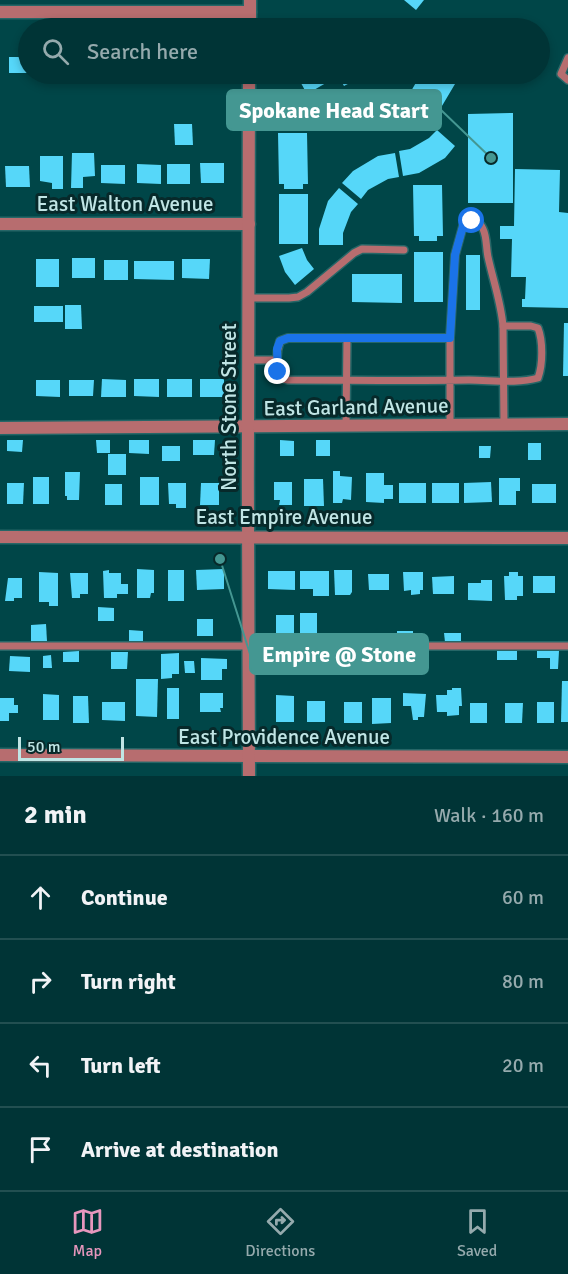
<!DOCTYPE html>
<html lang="en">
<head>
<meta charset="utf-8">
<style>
	body { margin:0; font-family:Signika,sans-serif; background:#0a3c3e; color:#f1f3f6 }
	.scale { position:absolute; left:18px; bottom:15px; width:106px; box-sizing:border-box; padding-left:6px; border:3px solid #c0e5e5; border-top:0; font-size:16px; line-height:21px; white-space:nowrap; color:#c0e5e5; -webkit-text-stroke:4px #07292a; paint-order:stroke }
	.stop { position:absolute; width:18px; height:18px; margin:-14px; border:4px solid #1a73e8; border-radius:50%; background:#fff }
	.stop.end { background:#1a73e8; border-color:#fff; box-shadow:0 2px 6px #0008 }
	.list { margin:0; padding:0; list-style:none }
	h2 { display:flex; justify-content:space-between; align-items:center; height:78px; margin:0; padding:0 24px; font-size:26px }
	h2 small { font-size:20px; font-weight:400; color:#95aaad }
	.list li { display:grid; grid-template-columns:39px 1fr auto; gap:18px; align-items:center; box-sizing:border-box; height:84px; padding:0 24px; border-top:2px solid #224f51 }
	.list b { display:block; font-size:22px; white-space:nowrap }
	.list em { font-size:20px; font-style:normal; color:#95aaad }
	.icon { flex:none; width:33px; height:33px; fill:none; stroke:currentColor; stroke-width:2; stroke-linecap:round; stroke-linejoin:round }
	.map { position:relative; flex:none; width:568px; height:776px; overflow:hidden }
	.search { position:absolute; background:#003436; box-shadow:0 3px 9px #0003; left:18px; right:18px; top:18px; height:66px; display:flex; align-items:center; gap:15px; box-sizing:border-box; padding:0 21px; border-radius:33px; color:#95aaad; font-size:22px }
	.sheet { height:414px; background:#003436 }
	nav { display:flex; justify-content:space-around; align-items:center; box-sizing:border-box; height:84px; border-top:2px solid #224f51; background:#003436; font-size:16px; color:#95aaad }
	nav a { display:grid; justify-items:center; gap:3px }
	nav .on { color:#e797bd }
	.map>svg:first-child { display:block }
	.building { fill:#56d7f9 }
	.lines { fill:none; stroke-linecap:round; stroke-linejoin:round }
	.service-casing { stroke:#266667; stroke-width:10 }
	.minor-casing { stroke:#266667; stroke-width:15 }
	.tertiary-casing { stroke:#266667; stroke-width:15 }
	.service { stroke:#b76d6f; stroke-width:7 }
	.minor { stroke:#b76d6f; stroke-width:12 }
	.tertiary { stroke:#b76d6f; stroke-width:12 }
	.route { stroke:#1a73e8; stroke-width:8 }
	.labels { text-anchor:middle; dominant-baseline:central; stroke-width:6; stroke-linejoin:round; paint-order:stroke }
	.street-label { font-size:21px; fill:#c0e5e5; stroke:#07292a }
	.leader { fill:none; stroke:#449792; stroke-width:2 }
	.callout-dot { fill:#449792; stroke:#07292a; stroke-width:2 }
	.callout { fill:#449792; stroke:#449792; stroke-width:2 }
	.callout-label { font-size:22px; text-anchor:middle; font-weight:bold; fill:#fff }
</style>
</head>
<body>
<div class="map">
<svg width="568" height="776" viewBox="0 0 568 776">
	<rect width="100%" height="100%" fill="#004648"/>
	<g class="building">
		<path d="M404,0H424L416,10Z"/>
		<rect x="9" y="57" width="19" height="16"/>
		<rect x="38" y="74" width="24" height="6"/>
		<rect x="140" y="74" width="22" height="4"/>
		<path d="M168,74H192L191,84H168Z"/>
		<path d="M296,74H367L344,86L338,76L307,94Z"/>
		<path d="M409,74H438L455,84L439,111L410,93L418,79Z"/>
		<path d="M513,113V203H468V114Z"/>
		<path d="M174,124H192L193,145H175Z"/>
		<path d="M437,130L455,146L445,158L419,173L403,176L399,151L410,149L429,138Z"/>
		<path d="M278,133H307L308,184H303V189H284V184H279Z"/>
		<path d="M72,153H94L95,176L83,177V188H71Z"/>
		<path d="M395,153L399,177L388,179L368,190L361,199L342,183L353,171L378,156Z"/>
		<path d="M40,156H63V189H52V183L40,181Z"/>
		<path d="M200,163H224V183H201Z"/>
		<path d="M137,164L161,165V184L137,183Z"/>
		<rect x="167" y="164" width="23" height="20"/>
		<path d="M101,165H125V184L101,183Z"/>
		<path d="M5,166H29L30,187H6Z"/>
		<path d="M515,169L560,170L559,212L568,213V308L522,307V299H525L526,277H511L512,239H500V226H514Z"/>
		<path d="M413,185H442L443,236H437V241H419V236H414Z"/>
		<path d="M339,188L358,204L351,212L343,233V245H319V229L328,201Z"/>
		<rect x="279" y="194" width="29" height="50"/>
		<path d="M302,248L307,260L314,269L295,285L285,272L279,256Z"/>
		<rect x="414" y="252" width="29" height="50"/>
		<rect x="466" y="255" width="14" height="55"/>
		<rect x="72" y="258" width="23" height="20"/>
		<rect x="36" y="259" width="23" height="28"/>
		<path d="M182,259H210L209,279L182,278Z"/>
		<rect x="104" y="260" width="24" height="20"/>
		<path d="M134,261H174V280L134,279Z"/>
		<path d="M352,274H402V303L352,302Z"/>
		<path d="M65,305H81L82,329H65Z"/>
		<rect x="34" y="306" width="29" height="16"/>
		<path d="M564,323H568V376H563Z"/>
		<path d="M102,379L126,380V397H101Z"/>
		<path d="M134,379H159V397L134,396Z"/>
		<rect x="167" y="379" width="25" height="18"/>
		<rect x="200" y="379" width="24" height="18"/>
		<path d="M36,380H60V397L36,396Z"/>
		<path d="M69,380H94L93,396H69Z"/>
		<path d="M7,440H23L22,452L7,451Z"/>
		<path d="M96,440H110V453H97Z"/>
		<path d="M129,440H149V454L129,453Z"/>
		<path d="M193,440H215L214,455H193Z"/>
		<path d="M280,440L294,441V456H280Z"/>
		<rect x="316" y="440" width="14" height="16"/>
		<rect x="528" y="443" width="13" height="17"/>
		<rect x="162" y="446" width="18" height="15"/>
		<path d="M479,446H491L490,458H479Z"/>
		<rect x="108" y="454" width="18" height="21"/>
		<path d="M333,471H340V476L352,477L351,500L343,499L342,503H333Z"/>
		<path d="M65,472H80L79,500H67V496H65Z"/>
		<path d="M366,473H384V485H393V499H384V503L366,502Z"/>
		<rect x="33" y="477" width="16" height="27"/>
		<rect x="140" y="477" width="19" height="28"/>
		<path d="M499,478H520V491H516V505H499Z"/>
		<path d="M304,479H323L324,506H304Z"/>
		<path d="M274,482H292V505H279L280,500H274Z"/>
		<path d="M491,482L492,502L464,503V483Z"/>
		<path d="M7,483H24L23,504H7Z"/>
		<path d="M168,483H186V508H176V504H169Z"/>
		<path d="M201,483H219V505H200Z"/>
		<rect x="399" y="483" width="27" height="20"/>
		<rect x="432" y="483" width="27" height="20"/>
		<rect x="105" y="484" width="17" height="21"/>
		<rect x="532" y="484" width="24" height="19"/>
		<path d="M137,569L154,570V593H151L150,598H137Z"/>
		<path d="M224,569V589L197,590L196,570Z"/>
		<path d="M109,570V573H121V584H128V594H117V598H104L103,571Z"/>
		<rect x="168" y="570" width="16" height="31"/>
		<path d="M334,570H352V592L350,595H335Z"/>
		<path d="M268,571H295V590L268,589Z"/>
		<path d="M300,571H329V596H313V589H300Z"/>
		<path d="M39,572L58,573V606H49V602H39Z"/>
		<path d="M403,572H423V590H420V594L411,595V590L404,591Z"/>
		<path d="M509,572H518V576H523V596H517V600H505L504,576H509Z"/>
		<path d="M70,573H88V594H80V598H72Z"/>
		<path d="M368,574H389V590H369Z"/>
		<path d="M454,576V594H433L432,577Z"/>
		<rect x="533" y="576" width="22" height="17"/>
		<path d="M8,578H22V598H14V601H5Z"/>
		<path d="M481,580H492V601L468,600V583H481Z"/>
		<path d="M98,607L114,608V621H98Z"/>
		<rect x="300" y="613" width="17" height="21"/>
		<rect x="276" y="615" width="18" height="23"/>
		<rect x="197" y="619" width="16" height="17"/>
		<path d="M46,624L47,641H31V625Z"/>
		<path d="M129,630L143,631V642H129Z"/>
		<rect x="397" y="631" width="16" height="11"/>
		<path d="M444,633H461V642H445Z"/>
		<path d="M537,650L559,651L558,669H550V658H537Z"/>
		<path d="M79,651V662H63V652Z"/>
		<rect x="497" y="651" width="20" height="9"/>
		<path d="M111,652H128L127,669H111Z"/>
		<path d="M179,653V674H172V678L161,679V654Z"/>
		<path d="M51,655L52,668H43V656Z"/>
		<path d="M10,656L30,657V672L9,671Z"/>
		<path d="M201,658L227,659V669H222V680H201Z"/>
		<path d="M184,661H194L195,673H185Z"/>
		<path d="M136,679H158L157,717L136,716Z"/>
		<path d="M562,681H568V722H561Z"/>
		<rect x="167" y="688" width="12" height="31"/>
		<path d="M452,688H461L462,706H459V715L447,716V712H437L436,695H447V690H452Z"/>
		<path d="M200,693H223V708H220L221,712H200Z"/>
		<path d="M403,693L426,694L424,717H418V720H413L411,706H403Z"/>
		<path d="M43,694L59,695V720H43Z"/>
		<path d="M276,695L294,696V722H276Z"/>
		<path d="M73,696H88L89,723H73Z"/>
		<path d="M0,698H14V705H18V713H9V721H0Z"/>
		<path d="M372,698H391V723L372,724Z"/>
		<rect x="307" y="701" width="18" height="21"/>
		<path d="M102,702H125V721L102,720Z"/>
		<rect x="344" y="702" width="18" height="21"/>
		<rect x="537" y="702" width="17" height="21"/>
		<rect x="470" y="703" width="17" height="20"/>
		<path d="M505,703H523L522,723H505Z"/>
	</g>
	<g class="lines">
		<g class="service-casing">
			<g id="service">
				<path d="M568,58L561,74L568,80"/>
				<path d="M249,124L399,125"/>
				<path d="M249,298H289L298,297L307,292L354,253L362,249L404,250"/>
				<path d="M450,338L455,255L463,226L473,221C478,222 481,224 483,229C487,237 486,248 488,257C493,280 501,302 503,326"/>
				<path d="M249,360H277"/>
				<path d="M450,425V338H288L280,341C276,353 276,366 280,378L288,380C348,380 409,381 469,380C491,380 517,384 538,378C543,364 543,341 538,328L531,326H503L504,425"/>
				<path d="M346,426L347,338"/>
				<path d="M0,646H568"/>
			</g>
		</g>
		<g class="minor-casing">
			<g id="minor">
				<path d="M0,12H250"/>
				<path d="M250,28V0"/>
				<path d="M0,224H249"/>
				<path d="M0,428L568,424"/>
				<path d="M0,755L568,757"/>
				<path d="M249,776C247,542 248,308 249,74"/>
			</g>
		</g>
		<g class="tertiary-casing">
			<path id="tertiary" d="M0,537L568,538"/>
		</g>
		<use href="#service" class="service"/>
		<use href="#minor" class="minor"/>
		<use href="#tertiary" class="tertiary"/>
	</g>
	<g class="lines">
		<path class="route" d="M278,372L277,349L280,341L288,338H450L455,255L463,226L472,221"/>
	</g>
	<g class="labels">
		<g class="street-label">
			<text x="125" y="204">East Walton Avenue</text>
			<text transform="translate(229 407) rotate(-90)">North Stone Street</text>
			<text transform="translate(356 407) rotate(-1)">East Garland Avenue</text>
			<text x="284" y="517">East Empire Avenue</text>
			<text x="284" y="737">East Providence Avenue</text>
		</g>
	</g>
	<path class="leader" d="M491 158L441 110M220 559L250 654"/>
	<g class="callout-dot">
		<circle cx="491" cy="158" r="6"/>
		<circle cx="220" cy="559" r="6"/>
	</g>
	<g class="callout">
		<rect x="227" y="90" width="214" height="40" rx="6"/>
		<rect x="250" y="634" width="178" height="40" rx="6"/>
	</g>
	<g class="callout-label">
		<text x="334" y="118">Spokane Head Start</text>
		<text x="339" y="662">Empire @ Stone</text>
	</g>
</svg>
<div class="scale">50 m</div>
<div class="stop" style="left:472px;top:221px"></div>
<div class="stop end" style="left:278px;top:372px"></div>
<div class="search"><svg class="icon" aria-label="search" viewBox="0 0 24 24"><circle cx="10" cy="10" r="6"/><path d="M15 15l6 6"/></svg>Search here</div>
</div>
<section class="sheet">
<h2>2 min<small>Walk · 160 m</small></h2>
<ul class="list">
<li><svg class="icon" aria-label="ahead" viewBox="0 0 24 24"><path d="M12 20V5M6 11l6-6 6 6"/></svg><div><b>Continue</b></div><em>60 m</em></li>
<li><svg class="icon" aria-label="right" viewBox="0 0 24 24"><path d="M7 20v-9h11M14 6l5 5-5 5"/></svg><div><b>Turn right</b></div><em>80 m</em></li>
<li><svg class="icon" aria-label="left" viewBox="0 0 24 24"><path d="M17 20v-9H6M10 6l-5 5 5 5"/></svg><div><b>Turn left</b></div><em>20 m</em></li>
<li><svg class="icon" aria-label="arrive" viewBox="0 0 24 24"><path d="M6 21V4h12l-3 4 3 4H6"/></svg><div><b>Arrive at destination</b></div></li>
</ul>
</section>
<nav>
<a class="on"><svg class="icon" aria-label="map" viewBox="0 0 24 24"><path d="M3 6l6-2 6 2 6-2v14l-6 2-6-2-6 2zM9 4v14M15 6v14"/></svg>Map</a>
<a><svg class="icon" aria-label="directions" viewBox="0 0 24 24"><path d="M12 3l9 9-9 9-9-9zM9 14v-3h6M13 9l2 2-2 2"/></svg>Directions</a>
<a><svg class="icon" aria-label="saved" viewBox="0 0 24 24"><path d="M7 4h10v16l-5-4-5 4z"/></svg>Saved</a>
</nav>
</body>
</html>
